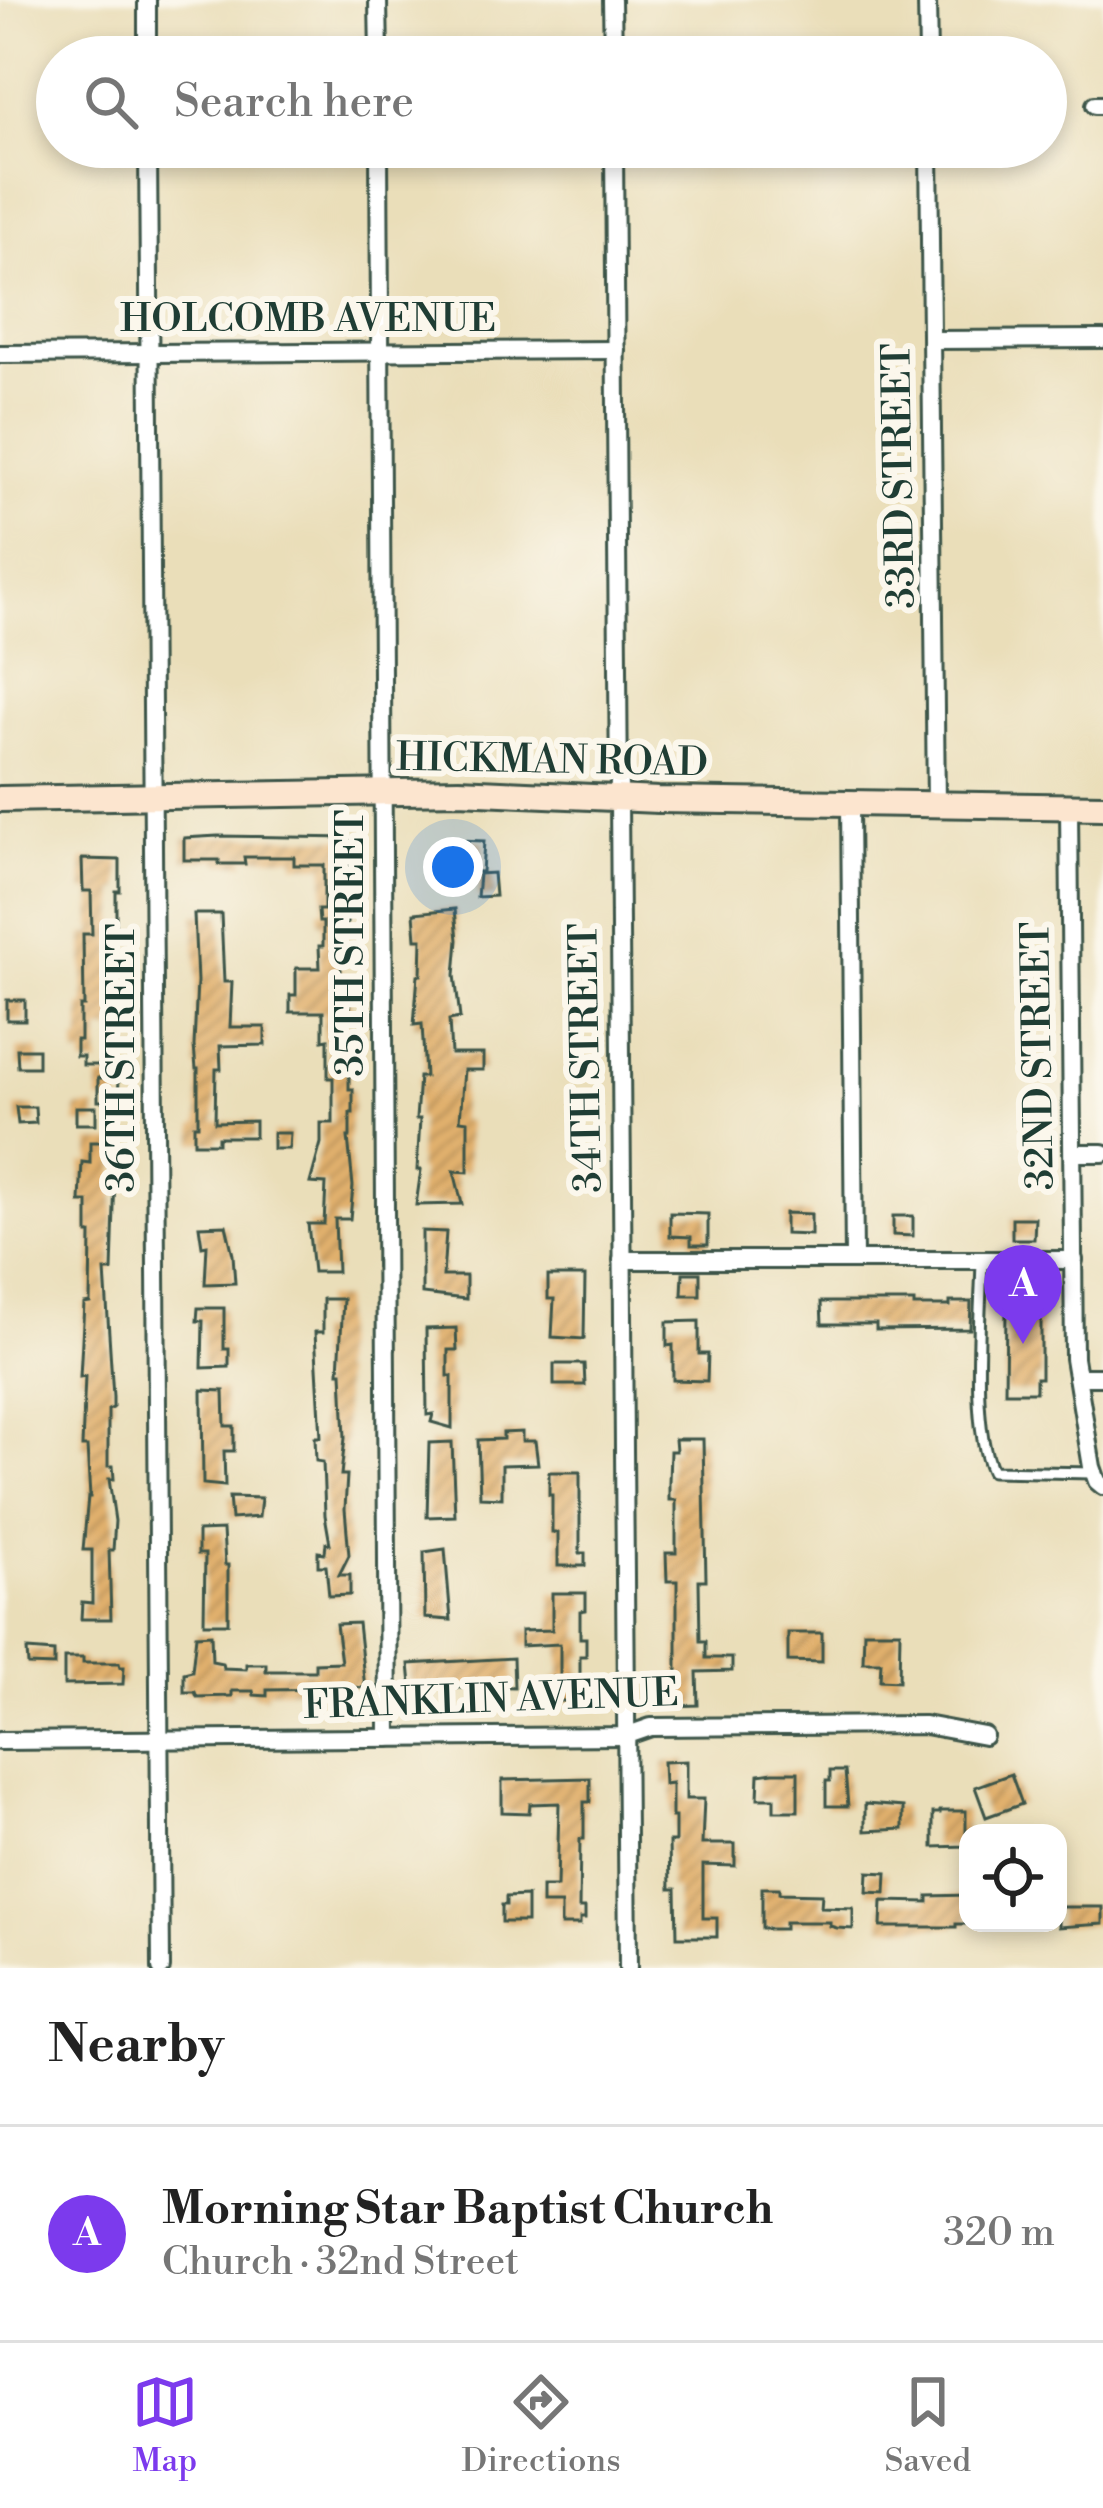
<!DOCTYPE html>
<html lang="en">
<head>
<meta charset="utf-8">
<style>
	body { margin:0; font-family:"Libre Bodoni",serif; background:#f6f6f6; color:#222 }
	.controls { position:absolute; right:36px; bottom:36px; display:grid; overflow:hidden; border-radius:24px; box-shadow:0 6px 18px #0003 }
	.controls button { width:108px; height:108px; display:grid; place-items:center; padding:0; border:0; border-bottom:3px solid #e0e0e0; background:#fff; color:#222; font:60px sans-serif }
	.you { position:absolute; left:453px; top:867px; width:42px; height:42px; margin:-30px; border:9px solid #fff; border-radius:50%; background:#1a73e8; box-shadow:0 0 0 18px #1a73e833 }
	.badge { display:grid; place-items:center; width:78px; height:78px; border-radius:50%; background:#7c3aed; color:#fff; font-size:39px; font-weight:700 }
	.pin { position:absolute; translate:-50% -99px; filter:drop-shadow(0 3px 6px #0008) }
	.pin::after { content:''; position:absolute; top:63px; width:42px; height:36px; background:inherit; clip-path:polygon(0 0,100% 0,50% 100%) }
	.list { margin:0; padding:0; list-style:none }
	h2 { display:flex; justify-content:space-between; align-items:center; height:156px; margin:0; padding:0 48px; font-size:51px }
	h2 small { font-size:39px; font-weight:400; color:#767676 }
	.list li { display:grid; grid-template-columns:78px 1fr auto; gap:36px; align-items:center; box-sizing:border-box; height:216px; padding:0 48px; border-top:3px solid #e0e0e0 }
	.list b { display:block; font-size:45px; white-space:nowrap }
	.list p { margin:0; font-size:39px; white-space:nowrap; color:#767676 }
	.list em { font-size:39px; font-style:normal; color:#767676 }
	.icon { flex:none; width:66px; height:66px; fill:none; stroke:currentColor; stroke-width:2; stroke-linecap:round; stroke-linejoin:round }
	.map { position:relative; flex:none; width:1103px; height:1968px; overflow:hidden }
	.search { position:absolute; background:#fff; box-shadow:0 6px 18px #0003; left:36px; right:36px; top:36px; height:132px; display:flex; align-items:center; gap:30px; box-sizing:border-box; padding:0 42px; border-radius:66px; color:#767676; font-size:45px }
	.sheet { height:372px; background:#fff }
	nav { display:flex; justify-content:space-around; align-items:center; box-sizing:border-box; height:168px; border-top:3px solid #e0e0e0; background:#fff; font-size:33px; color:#767676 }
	nav a { display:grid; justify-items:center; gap:6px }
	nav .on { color:#7c3aed }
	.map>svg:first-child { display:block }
	.building { fill:url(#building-hatch) }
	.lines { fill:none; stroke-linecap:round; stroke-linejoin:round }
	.service-casing { stroke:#3d5548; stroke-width:15 }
	.minor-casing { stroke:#3d5548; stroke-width:22 }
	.secondary-casing { stroke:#3d5548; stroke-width:30 }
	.service { stroke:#fff; stroke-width:9 }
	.minor { stroke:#fff; stroke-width:16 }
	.secondary { stroke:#fce5cf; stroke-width:24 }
	.labels { text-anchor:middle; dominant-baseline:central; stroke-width:12; stroke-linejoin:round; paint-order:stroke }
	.street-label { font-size:39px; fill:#1f3d34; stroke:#fbf7ec }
</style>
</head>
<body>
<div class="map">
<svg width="1103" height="1968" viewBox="0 0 1103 1968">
	<defs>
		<pattern id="building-hatch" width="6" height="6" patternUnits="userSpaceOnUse" patternTransform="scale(3)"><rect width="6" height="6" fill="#e1b06d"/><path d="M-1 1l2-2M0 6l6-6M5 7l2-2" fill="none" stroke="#b6905a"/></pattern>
	</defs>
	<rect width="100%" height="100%" fill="#fbf7ec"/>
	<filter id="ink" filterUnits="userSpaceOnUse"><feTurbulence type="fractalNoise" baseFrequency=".00833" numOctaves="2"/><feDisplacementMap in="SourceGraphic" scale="24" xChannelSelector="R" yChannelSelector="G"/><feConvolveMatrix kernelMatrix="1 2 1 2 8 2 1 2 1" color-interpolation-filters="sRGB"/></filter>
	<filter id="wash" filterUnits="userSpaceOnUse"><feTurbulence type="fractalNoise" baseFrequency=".004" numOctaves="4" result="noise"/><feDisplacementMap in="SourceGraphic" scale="48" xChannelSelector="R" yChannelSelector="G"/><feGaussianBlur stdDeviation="2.7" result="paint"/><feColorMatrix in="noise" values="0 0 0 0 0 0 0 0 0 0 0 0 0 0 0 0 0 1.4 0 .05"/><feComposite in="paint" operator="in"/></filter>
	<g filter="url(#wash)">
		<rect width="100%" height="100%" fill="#eadeb9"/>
		<g id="blocks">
			<g class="building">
				<path d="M218,836L350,838V876L339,875V910H342V916H347V927L343,928L341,934V978L349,979L350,1011H344L345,1054H349V1089H353V1113H350V1137H348L353,1186L350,1219H335L337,1272H313L308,1224H324L326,1184L310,1183L321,1143V1123H333V1078H328V1039L323,1040V1012H290V995H296V968H320L319,946H323V922H319L318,910H324V865H294V857H244L245,864H219V860H184V838Z"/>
				<path d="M457,840L484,841L482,872L455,871Z"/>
				<path d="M82,859L120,860V891H116V931H114L113,955V1030H100L99,1065H83V1056H76V1040H80V1006H84L83,934H92L91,891H83Z"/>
				<path d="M493,873L495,896L477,897L479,874Z"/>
				<path d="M455,909L458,940L455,975L460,1018L449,1020L451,1054H483V1070H464L460,1120L468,1121V1172L454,1171L462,1204L416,1205L421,1170H417L420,1119H416L419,1077H425L422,1024L414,1025L418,975H421L422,939H416L414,913Z"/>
				<path d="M194,914H221L224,982H232L230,1027H265V1045L220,1046L221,1069H216L215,1122L255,1121V1137H218V1143H194V1125H198V1069H196L194,1046L197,981Z"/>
				<rect x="7" y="1000" width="18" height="20"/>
				<path d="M17,1049H38V1067H18Z"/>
				<path d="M98,1078H119L118,1101H98Z"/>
				<path d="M16,1107H35L36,1123L18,1124Z"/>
				<rect x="76" y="1107" width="20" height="17"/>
				<path d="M273,1133H290L289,1149H273Z"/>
				<path d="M90,1142H116L112,1271H105L113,1397V1408L108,1410V1466H113L114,1479H109L115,1521L113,1550H109L111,1619H81L82,1602L92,1603V1550H83L88,1497H90L87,1447H82L85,1376L80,1377L84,1304L90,1303L91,1234H88V1202H80L82,1162L90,1163Z"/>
				<path d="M670,1213L708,1214V1245H691V1237L670,1236Z"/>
				<path d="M785,1213L811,1214V1235L785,1234Z"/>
				<path d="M893,1216H913V1236L893,1235Z"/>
				<path d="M1012,1218H1035L1034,1239H1012Z"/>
				<path d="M226,1225L233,1255L235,1283L205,1284L207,1245L202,1246L199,1226Z"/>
				<path d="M422,1231L446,1232L443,1276H466V1299L422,1294Z"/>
				<path d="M683,1273H700V1295H682Z"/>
				<path d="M548,1276H585L584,1339L552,1337L554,1299H548Z"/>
				<path d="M323,1299H343L339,1372H342L345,1438L341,1475H347L345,1509L349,1555L339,1575H350V1595L329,1596L326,1566H318V1552L325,1553L326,1543L330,1544L325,1515L323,1462L316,1461L315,1437H321L315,1332H323Z"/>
				<path d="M821,1302H914V1306H950V1302H971L970,1329L876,1330V1324H822Z"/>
				<path d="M198,1308H224V1349H229V1367L202,1368L203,1321H197Z"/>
				<path d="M1006,1311H1041V1378H1036V1392H1005Z"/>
				<path d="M699,1321V1354H708L707,1381L673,1380V1345L667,1346V1322Z"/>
				<path d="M456,1328L457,1350H448V1376H452V1428L431,1422L433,1414L427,1415L426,1329Z"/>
				<path d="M554,1364H584L585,1385H554Z"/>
				<path d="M202,1390L224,1391L225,1426H234V1451H224L225,1486L203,1484Z"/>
				<path d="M522,1432V1441H535L538,1464L502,1465V1498L480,1497L478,1440L503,1439V1433Z"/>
				<path d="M675,1439H703L706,1580H699L700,1641H706V1658H732V1671L697,1672L698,1705L673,1706V1679H677V1581H667L666,1553H676V1500H669V1483L670,1451H676Z"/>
				<path d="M452,1442L455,1516L427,1517L429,1443Z"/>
				<path d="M549,1472H580V1553H585V1566H558V1533H552V1495H549Z"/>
				<path d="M229,1497L261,1498L259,1517L231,1519Z"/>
				<path d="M223,1530L225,1565H228V1623H204L205,1554H198V1531Z"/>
				<path d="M445,1549L451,1620L425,1618L424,1552Z"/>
				<path d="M552,1593H586V1610L580,1611V1638H586V1656H580V1680H587V1694H580V1701H553V1677H560V1644L521,1646V1631L552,1630Z"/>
				<path d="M358,1623L365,1688L338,1686V1689L267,1690V1696L254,1695L253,1691H232V1696L197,1697L195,1692H184V1673L192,1671L196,1635L211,1634L212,1661L222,1663L223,1668L246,1669V1664H266V1671H315V1663L341,1662L336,1624Z"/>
				<path d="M864,1631H900L899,1681L880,1680L881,1662H863Z"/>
				<path d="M788,1633H822V1662L788,1661Z"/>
				<path d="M27,1650L54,1652V1666L28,1665Z"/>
				<path d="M64,1658H83V1663H119L120,1667H124L123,1684L64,1685Z"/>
				<path d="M513,1658L514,1687L471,1686V1689L433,1685V1687L411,1685L409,1664Z"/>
				<path d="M686,1761V1799H704L702,1844H735V1866L703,1865V1918H717V1937H677L676,1889H670L669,1842H675V1817H672V1783L664,1784L663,1762Z"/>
				<path d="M830,1771H845L848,1806H826V1781H830Z"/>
				<path d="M773,1772H798V1811H774V1798H758L759,1774Z"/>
				<path d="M1011,1774L1022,1804L986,1817L975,1787Z"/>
				<path d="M590,1778V1802H584V1839H580L579,1908H585V1919H580V1925H561V1904H542V1887H557L559,1803L530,1804L529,1813L502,1812V1780Z"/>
				<path d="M865,1804L903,1807V1829L865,1831Z"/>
				<path d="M940,1811H966V1846L933,1847V1813H940Z"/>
				<path d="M868,1872L887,1873L886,1893L867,1892Z"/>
				<path d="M762,1888H779V1893L822,1894L821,1907L853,1908V1929L837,1928L830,1926V1922H785V1929H762Z"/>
				<path d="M968,1895V1924H956V1927H881L882,1901L928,1902V1896Z"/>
				<path d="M527,1896V1922H502V1905H506V1897Z"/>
				<path d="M1058,1907H1103V1924L1058,1927Z"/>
			</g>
		</g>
	</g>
	<g filter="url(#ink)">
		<use href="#blocks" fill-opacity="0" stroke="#3d5548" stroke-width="3"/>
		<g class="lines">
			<g class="service-casing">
				<path id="service" d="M982,1260C981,1314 970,1424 992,1471L1092,1473"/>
			</g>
			<g class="minor-casing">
				<g id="minor">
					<path d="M147,0V57"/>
					<path d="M378,0L379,57"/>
					<path d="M612,0L613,57"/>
					<path d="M927,0L928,57"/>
					<path d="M1095,105H1103"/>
					<path d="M148,147L161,1968"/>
					<path d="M379,147L388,1738"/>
					<path d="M614,147L628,1968"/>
					<path d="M929,147L936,805"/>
					<path d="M932,340L1103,339"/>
					<path d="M0,354L616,350"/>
					<path d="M850,804L854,1260"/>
					<path d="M1069,807L1074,1358L1092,1467L1097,1481L1103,1486"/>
					<path d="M1073,1153H1103"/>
					<path d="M622,1260H1074"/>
					<path d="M1077,1377H1103"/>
					<path d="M0,1741L625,1736L651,1727L925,1725L984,1736"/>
				</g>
			</g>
			<g class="secondary-casing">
				<path id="secondary" d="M0,799L459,791L658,800L1103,807"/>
			</g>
			<use href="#service" class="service"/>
			<use href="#minor" class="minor"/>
			<use href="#secondary" class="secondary"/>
		</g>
	</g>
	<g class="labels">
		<g class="street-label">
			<text x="308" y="319">HOLCOMB AVENUE</text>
			<text transform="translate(900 476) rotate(-91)">33RD STREET</text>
			<text transform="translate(552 761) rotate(1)">HICKMAN ROAD</text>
			<text transform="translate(351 943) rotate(-90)">35TH STREET</text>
			<text transform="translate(1039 1056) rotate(-91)">32ND STREET</text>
			<text transform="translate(122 1058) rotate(-90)">36TH STREET</text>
			<text transform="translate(587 1058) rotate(-91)">34TH STREET</text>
			<text transform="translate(491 1700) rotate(-2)">FRANKLIN AVENUE</text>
		</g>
	</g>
</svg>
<div class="controls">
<button><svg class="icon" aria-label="locate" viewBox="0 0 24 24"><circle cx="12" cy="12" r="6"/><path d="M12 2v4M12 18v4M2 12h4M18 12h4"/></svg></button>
</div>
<div class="you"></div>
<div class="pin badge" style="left:1023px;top:1344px">A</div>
<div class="search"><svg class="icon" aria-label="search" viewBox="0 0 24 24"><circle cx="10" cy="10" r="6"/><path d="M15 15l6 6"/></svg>Search here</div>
</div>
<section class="sheet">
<h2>Nearby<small></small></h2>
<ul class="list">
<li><span class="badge">A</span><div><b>Morning Star Baptist Church</b><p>Church · 32nd Street</p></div><em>320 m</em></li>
</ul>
</section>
<nav>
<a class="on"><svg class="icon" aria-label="map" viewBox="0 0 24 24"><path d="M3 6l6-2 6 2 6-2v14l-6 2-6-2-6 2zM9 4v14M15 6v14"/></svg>Map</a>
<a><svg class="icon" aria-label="directions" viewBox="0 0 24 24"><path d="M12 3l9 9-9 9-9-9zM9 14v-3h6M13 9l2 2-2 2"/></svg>Directions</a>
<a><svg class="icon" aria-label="saved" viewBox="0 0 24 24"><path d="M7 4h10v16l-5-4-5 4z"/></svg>Saved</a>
</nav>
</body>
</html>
